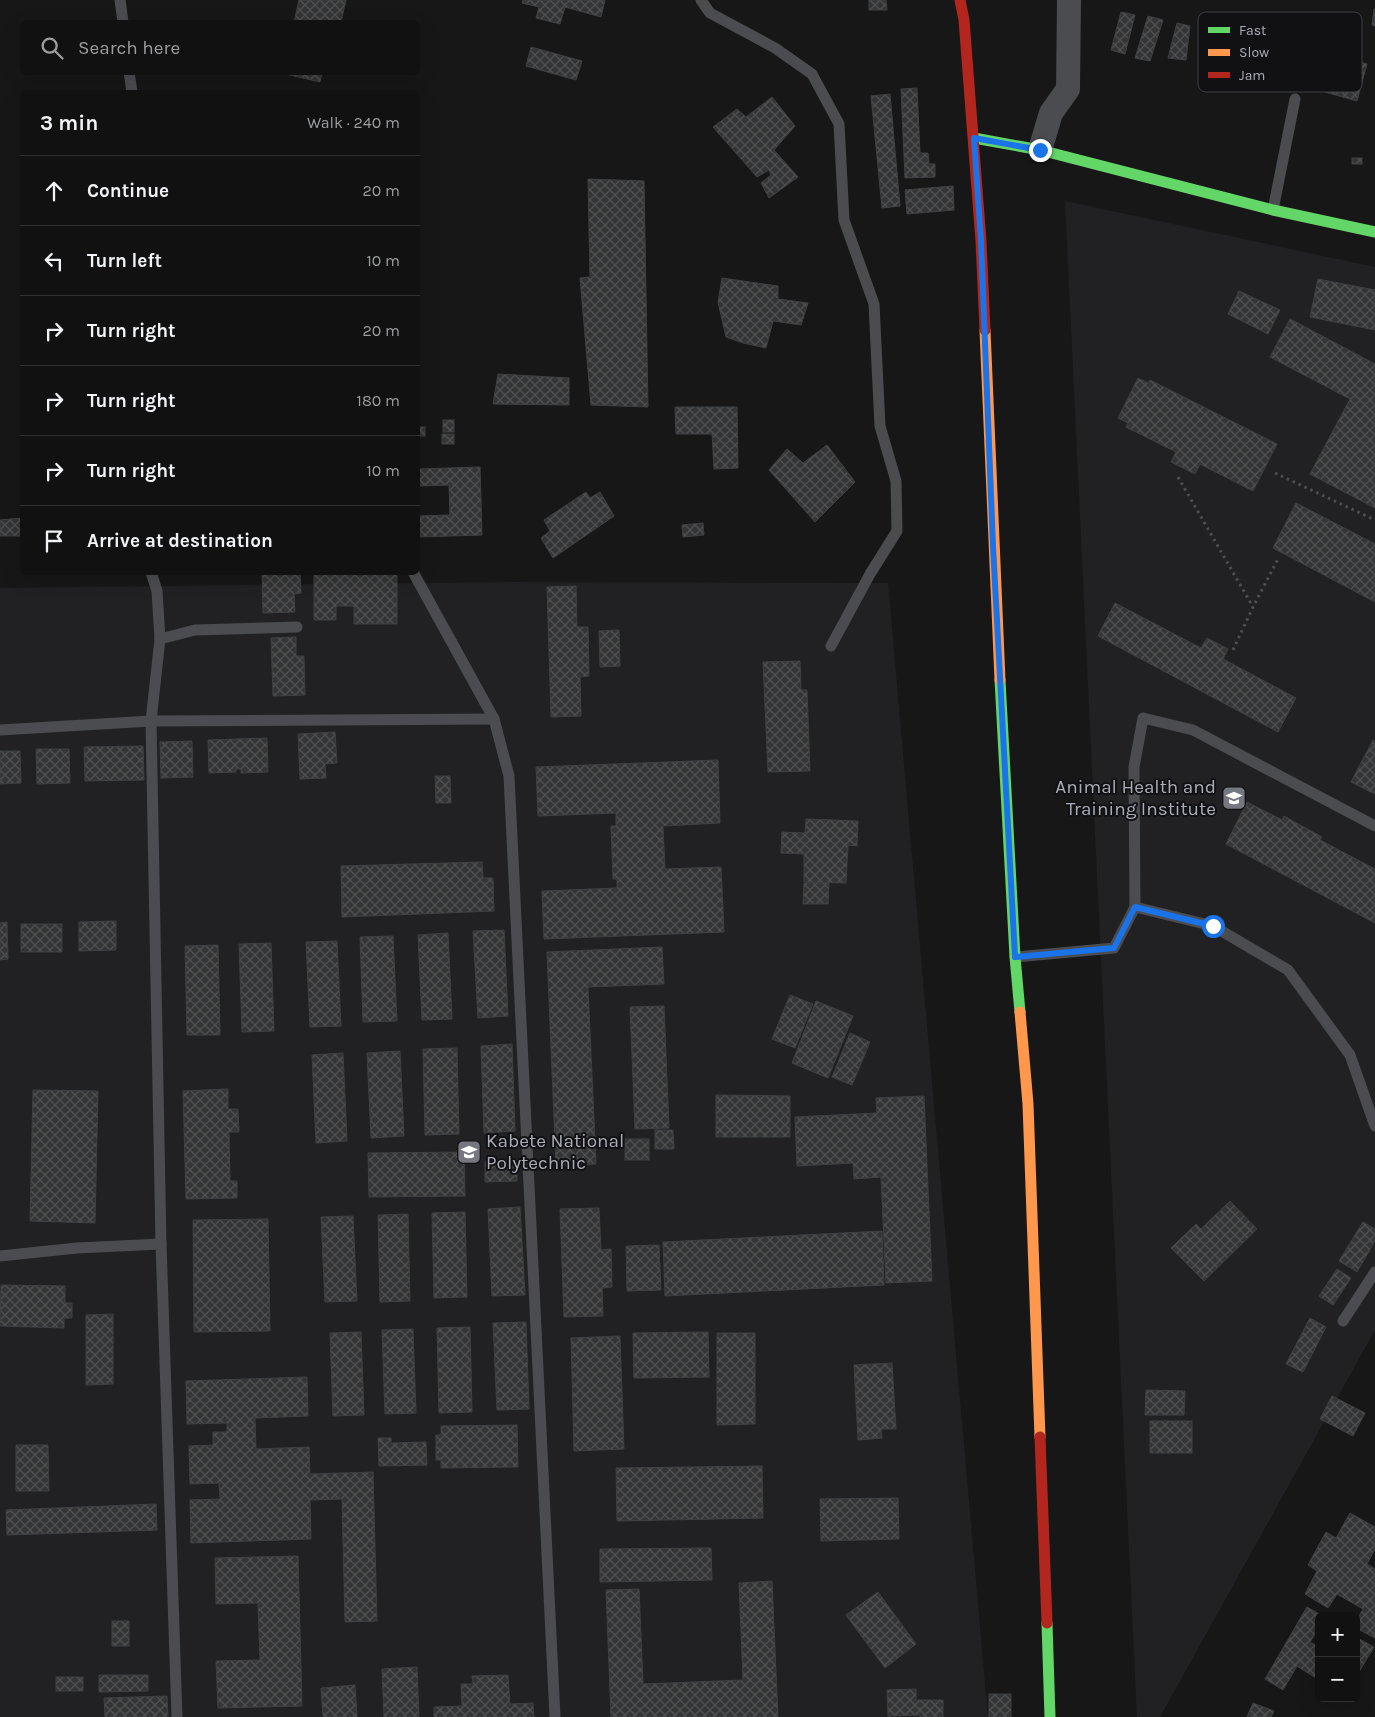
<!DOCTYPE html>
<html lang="en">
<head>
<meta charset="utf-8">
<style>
	body { margin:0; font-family:Karla,sans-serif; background:#1a1a1a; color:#f1f3f6 }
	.controls { position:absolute; right:15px; bottom:15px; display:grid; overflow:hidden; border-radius:8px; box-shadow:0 5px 20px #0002 }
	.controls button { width:45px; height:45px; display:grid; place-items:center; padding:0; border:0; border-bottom:1px solid #303131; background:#111; color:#f1f3f6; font:25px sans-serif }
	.stop { position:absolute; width:15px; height:15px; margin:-11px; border:4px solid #1a73e8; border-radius:50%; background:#fff }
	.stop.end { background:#1a73e8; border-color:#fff; box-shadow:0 1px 5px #0008 }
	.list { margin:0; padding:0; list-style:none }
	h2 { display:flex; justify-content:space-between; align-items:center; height:65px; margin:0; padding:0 20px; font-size:21px }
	h2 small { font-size:16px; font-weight:400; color:#9c9d9f }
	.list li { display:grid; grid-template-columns:32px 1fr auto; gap:15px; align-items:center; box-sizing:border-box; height:70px; padding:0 20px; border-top:1px solid #303131 }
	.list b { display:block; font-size:19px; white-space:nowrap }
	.list em { font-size:16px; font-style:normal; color:#9c9d9f }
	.icon { flex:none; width:28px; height:28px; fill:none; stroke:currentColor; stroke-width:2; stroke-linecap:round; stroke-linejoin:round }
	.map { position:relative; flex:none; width:1375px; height:1717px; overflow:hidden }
	.search { position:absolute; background:#111; box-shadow:0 5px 20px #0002; left:20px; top:20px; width:400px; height:55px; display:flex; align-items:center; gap:12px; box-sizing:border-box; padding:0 18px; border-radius:8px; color:#9c9d9f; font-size:19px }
	.panel { position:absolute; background:#111; box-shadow:0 5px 20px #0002; left:20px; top:90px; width:400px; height:485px; border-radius:8px }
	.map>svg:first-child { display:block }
	.built { fill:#212123 }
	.building { fill:url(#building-cross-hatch); stroke:#3f4043 }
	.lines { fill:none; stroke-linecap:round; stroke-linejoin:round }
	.path { stroke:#4d4e52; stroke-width:3; stroke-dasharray:2.5 4; stroke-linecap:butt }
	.lane { stroke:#4b4c50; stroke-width:11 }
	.street { stroke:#4b4c50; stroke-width:24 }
	.fast { stroke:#63d668; stroke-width:11 }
	.slow { stroke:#ff974d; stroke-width:11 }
	.jam { stroke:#b3261e; stroke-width:11 }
	.route { stroke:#1a73e8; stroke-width:6 }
	.labels { text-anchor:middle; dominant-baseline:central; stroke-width:4; stroke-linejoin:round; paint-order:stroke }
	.poi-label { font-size:19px; fill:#a8adb8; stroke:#111113; text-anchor:end }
	.key { fill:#111113; stroke:#3e4045; stroke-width:1 }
	.key-label { font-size:14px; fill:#a8adb8 }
</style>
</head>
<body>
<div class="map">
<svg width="1375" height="1717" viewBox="0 0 1375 1717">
	<defs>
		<pattern id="building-cross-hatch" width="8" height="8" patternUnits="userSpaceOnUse" patternTransform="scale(1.25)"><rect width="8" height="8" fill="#353536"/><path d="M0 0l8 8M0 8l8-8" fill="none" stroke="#4f5051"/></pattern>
	</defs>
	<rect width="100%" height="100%" fill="#171717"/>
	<g class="built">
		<path d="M1065,201L1375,267V1330L1160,1717H1137Z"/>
		<path d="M517,582L888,583L988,1717H0V588Z"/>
	</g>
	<g class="building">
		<path d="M299,0H346L341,22H294Z"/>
		<path d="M523,0H605L601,17L565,7L560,24L536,18L539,7L522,3Z"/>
		<path d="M869,0H886L887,10H869Z"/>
		<path d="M1374,9H1375V26L1372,25Z"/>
		<path d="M1121,12L1135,15L1125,54L1111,50Z"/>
		<path d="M1148,16L1163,20L1150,61L1135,58Z"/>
		<path d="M1177,23L1190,26L1186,60L1168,58Z"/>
		<path d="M531,47L582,61L576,80L526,66Z"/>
		<path d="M1352,60L1367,64L1357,101L1325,92L1329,79L1345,84Z"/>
		<path d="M277,72H322L320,82Z"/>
		<path d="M917,88L920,153H928L929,164H935V177L905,178L901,89Z"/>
		<path d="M890,94L900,206L882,208L871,96Z"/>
		<path d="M772,97L795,126L774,150L798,177L769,198L761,183L771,175L769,170L757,177L713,127L737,109L746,117Z"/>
		<rect x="1352" y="158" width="10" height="6"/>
		<path d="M588,179L644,181L648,407L591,405L580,278L590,277Z"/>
		<path d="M953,186L954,210L907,214L905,190Z"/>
		<path d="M722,278L778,286V299L808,303L801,325L773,321L766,348L743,343L726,337L718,302Z"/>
		<path d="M1318,279L1375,290V330L1310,317Z"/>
		<path d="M1239,291L1280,310L1268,334L1228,314Z"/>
		<path d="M1290,319L1375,364V508L1310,474L1350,399L1270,357Z"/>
		<path d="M498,374L569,378V405L493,404Z"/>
		<path d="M1138,378L1148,383L1150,380L1277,444L1253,491L1200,464L1195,474L1171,462L1176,452L1126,427L1128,423L1118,418Z"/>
		<path d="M675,407H737L738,468L714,469L712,434H676Z"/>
		<rect x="443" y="420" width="11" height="12"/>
		<rect x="418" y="427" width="7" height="9"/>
		<rect x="442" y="434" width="12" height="10"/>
		<path d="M827,445L855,482L815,522L769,470L787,449L803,463Z"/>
		<path d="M480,467L482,535L418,537V516L450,515L449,485L418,486V469Z"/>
		<path d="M586,492L590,498L600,492L614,516L553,558L541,538L550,531L544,520Z"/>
		<path d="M1296,503L1375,544V602L1273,548Z"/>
		<path d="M22,518V536H0V520Z"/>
		<path d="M703,523L704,535L683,537L682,525Z"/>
		<path d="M262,572L300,573L301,593L294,594L295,612L263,613Z"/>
		<path d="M397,572V624H354V606H336V620H314V573Z"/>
		<path d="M576,586L577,627H588L589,676L580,677L581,716L551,717L547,587Z"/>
		<path d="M1115,603L1201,648L1207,638L1228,649L1223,659L1296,698L1278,732L1098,636Z"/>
		<path d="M619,630L620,666L600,667L599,631Z"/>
		<path d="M296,637V656H304L305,695L273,696L271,638Z"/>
		<path d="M800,661L801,690H807L810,771L768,772L763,662Z"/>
		<path d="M335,732L337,763L325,764L326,778L300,779L298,734Z"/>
		<path d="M267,738L268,772L241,773V769H236V772L209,773L208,740Z"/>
		<path d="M1373,740L1375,741V794L1351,782Z"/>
		<path d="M192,741L193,777L161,778L160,742Z"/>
		<path d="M143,746L144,780L85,781L84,747Z"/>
		<path d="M36,749H69L70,783L37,784Z"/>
		<path d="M0,751H20L21,783L0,784Z"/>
		<path d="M718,760L720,823L663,826L665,869L721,867L724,932L544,939L542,891L617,888V879H613L611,826H616V813L538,816L536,767Z"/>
		<path d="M435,776H450L451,803H436Z"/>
		<path d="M1247,802L1282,820L1284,816L1322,837L1320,840L1375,869V923L1226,844Z"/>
		<path d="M806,819L858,821L857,846L848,845L846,883L804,882V854L781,853L782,832L805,833Z"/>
		<path d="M482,862L483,878H493L494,911L342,917L341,866Z"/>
		<path d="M804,883H829L828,904H803Z"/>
		<path d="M116,921V950L79,951V922Z"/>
		<path d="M7,922L8,959L0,960V923Z"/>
		<rect x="21" y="924" width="41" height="28"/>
		<path d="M504,930L508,1016L478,1018L473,931Z"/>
		<path d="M448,933L452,1019L422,1020L418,935Z"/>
		<path d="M393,936L397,1021L363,1022L360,937Z"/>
		<path d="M337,941L341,1026L310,1027L306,942Z"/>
		<path d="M271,943L274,1031L242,1032L239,944Z"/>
		<path d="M218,945L220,1035H187L185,946Z"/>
		<path d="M662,947L664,984L588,987L596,1164L556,1166L547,952Z"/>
		<path d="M790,995L813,1004L795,1048L772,1039Z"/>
		<path d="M816,1001L853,1016L828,1078L792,1063Z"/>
		<path d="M664,1006L669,1128L635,1129L630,1007Z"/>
		<path d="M850,1033L870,1042L852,1085L832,1077Z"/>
		<path d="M512,1044L515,1131L484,1133L481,1046Z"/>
		<path d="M457,1048L459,1134L425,1135L423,1049Z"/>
		<path d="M400,1051L404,1136L371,1138L367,1053Z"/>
		<path d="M343,1053L347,1141L316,1143L312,1055Z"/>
		<path d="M228,1089V1109H238L239,1132H229L230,1181H237V1198L186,1199L183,1091Z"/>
		<path d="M33,1090L98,1091L95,1223L30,1221Z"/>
		<path d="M716,1095L790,1096V1137H716Z"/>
		<path d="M924,1096L932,1281L886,1283L881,1177L854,1179L853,1163L797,1166L795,1117L877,1113L876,1098Z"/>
		<path d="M655,1130H673L674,1149H655Z"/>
		<rect x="625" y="1139" width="24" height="21"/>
		<path d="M464,1152L465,1196L369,1197L368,1153Z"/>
		<path d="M517,1160V1181L485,1182V1161Z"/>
		<path d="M1230,1201L1257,1229L1204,1281L1171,1248L1196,1224L1201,1229Z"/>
		<path d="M520,1207L525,1295L492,1296L488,1209Z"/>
		<path d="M599,1208L601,1250L611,1249L612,1287L602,1288L603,1316L564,1317L560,1209Z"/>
		<path d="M465,1212L467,1297L434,1298L432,1213Z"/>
		<path d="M408,1214L410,1301L380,1302L378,1215Z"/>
		<path d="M353,1216L357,1301L325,1302L321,1217Z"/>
		<path d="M268,1219L270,1331L194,1332L193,1220Z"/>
		<path d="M1363,1222L1375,1229V1241L1357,1272L1339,1261Z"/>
		<path d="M882,1231L884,1285L665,1296L663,1242Z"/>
		<path d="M659,1245L661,1290L627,1291L626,1246Z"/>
		<path d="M1337,1269L1351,1278L1333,1305L1319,1296Z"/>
		<path d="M1,1285L65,1286V1303H72V1318H64V1328L0,1326Z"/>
		<path d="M113,1314V1384L86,1385V1315Z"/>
		<path d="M1310,1318L1326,1327L1303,1372L1286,1364Z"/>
		<path d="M526,1322L529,1409L497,1410L493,1323Z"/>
		<path d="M470,1327L472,1412L439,1413L437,1328Z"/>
		<path d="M413,1329L416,1413L385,1414L382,1330Z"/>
		<path d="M361,1332L364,1415L333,1416L330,1333Z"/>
		<path d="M708,1332L709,1377L634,1378L633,1333Z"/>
		<path d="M717,1333H755V1424L717,1425Z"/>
		<path d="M620,1336L624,1449L574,1451L571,1338Z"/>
		<path d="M892,1363L896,1429H881L882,1438L858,1440L854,1365Z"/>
		<path d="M307,1377L308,1416L255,1418L256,1449L309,1447L310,1474L373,1472L377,1621L345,1622L342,1499L310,1500L311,1539L191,1543L190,1500L220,1499L219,1483L190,1484L189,1446L213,1445V1432H227V1423L187,1424L186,1381Z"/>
		<path d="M1146,1390L1185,1391L1184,1415H1145Z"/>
		<path d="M1332,1396L1365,1413L1353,1436L1320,1419Z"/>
		<rect x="1150" y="1421" width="42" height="32"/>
		<path d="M517,1425L518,1467L441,1468V1460H436V1435H441V1426Z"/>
		<path d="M378,1438H391V1443L426,1442L427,1465L379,1466Z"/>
		<path d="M16,1445H48L49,1491H16Z"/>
		<path d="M762,1466L763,1518L617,1521L616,1468Z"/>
		<path d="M898,1498L899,1539L821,1541L820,1499Z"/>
		<path d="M156,1504L157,1530L7,1535L6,1510Z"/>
		<path d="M1350,1513L1375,1527V1549L1367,1564L1375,1569V1638L1356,1628V1621L1363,1609L1337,1594L1328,1608L1305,1594L1317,1571L1308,1565L1326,1532L1336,1538Z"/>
		<path d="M711,1548L712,1580L600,1582V1549Z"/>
		<path d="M298,1556L302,1706L218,1708L216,1661L260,1660L258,1603L216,1604L215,1558Z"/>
		<path d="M772,1581L778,1717H611L606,1590L639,1589L643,1684L743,1680L739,1583Z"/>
		<path d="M878,1592L916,1644L885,1668L846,1615Z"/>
		<path d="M1307,1607L1323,1616H1319V1628L1310,1642L1319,1647V1680L1297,1666L1283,1690L1265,1679Z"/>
		<rect x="112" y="1621" width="17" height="25"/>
		<path d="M1356,1637L1374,1647L1356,1677Z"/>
		<path d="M417,1667L419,1717H384L382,1669Z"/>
		<path d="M99,1675H148V1691L99,1692Z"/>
		<path d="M508,1675L510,1704L533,1703L534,1717H434V1707L462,1706L461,1684H473L472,1676Z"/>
		<rect x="56" y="1677" width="27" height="14"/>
		<path d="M355,1685L357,1717H323L321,1688Z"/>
		<path d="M916,1689V1700H943V1717H920V1715L888,1716L887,1690Z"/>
		<rect x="989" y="1694" width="22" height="23"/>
		<path d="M167,1696L168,1717H105L104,1698Z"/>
		<path d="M1253,1703L1274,1711L1271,1717H1247Z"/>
	</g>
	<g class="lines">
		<g class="path">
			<path d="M1275,473L1375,520"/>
			<path d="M1178,477L1253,607"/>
			<path d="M1233,650L1253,607L1278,559"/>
		</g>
		<g class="lane">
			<path d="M120,0L123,22"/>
			<path d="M701,0L710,13L775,48L812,74L839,124L844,220L874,304L880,426L896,481L897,531L870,574L831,646"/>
			<path d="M129,72L132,92"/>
			<path d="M1273,210L1295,99"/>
			<path d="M151,572L157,591L160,639L151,721L161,1244L177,1717"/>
			<path d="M413,572L494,719L509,776L555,1717"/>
			<path d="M160,639L195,630L297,627"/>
			<path d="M0,730L151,721L494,719"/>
			<path d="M1135,907L1213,926L1288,970L1350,1055L1375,1126"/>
			<path d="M1015,957L1114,948L1135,907L1134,767L1143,718L1193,730L1375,826"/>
			<path d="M0,1256L77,1248L161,1244"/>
			<path d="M1343,1321L1375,1272"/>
		</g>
		<path class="street" d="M1040,150L1051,113L1068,89L1069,0"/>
		<g class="fast">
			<path d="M974,138L1040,150L1273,210L1375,232"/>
			<path d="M1000,680L1015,957L1020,1012"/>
			<path d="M1047,1623L1050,1717"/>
		</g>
		<g class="slow">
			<path d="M985,330L1000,680"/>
			<path d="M1020,1012L1028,1104L1040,1437"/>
		</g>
		<g class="jam">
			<path d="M960,0L964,20L981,241L985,330"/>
			<path d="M1040,1437L1047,1623"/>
		</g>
	</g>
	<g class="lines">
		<path class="route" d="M1040,150L974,138L981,241L993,546L1015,957L1114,948L1135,907L1213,926"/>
	</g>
	<defs>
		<g id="university-square" transform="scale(1.25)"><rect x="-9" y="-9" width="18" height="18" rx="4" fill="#757880" stroke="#111113"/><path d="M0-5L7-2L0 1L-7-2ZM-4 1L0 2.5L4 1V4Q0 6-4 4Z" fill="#fff"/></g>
	</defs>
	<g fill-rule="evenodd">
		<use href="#university-square" x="1234" y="798"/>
		<use href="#university-square" x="469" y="1152"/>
	</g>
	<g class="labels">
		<g class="poi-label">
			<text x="1216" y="787">Animal Health and<tspan x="1216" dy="22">Training Institute</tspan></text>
			<text x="486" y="1141" text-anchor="start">Kabete National<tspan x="486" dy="22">Polytechnic</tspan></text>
		</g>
	</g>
	<rect x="1198" y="12" width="164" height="80" rx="8" class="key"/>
	<rect x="1208" y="27" width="22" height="6" fill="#63d668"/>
	<rect x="1208" y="49" width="22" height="7" fill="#ff974d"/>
	<rect x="1208" y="72" width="22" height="6" fill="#b3261e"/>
	<g class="key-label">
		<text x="1239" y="35">Fast</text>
		<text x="1239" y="57">Slow</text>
		<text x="1239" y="80">Jam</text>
	</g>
</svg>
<div class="controls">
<button>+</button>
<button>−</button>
</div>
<div class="stop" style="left:1213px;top:926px"></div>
<div class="stop end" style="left:1040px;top:150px"></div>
<div class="search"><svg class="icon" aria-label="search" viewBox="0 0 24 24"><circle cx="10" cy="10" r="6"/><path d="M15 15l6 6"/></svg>Search here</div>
<section class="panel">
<h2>3 min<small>Walk · 240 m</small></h2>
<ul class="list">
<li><svg class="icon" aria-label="ahead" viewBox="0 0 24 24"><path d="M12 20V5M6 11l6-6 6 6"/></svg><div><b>Continue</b></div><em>20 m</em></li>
<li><svg class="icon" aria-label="left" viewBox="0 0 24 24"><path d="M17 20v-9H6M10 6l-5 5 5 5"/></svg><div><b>Turn left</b></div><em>10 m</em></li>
<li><svg class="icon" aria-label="right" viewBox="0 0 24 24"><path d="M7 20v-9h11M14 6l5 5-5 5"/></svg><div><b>Turn right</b></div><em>20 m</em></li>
<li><svg class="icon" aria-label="right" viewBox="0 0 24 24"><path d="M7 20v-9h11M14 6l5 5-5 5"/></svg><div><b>Turn right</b></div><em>180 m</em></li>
<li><svg class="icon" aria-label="right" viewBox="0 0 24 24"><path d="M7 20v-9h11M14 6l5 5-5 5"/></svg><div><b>Turn right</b></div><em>10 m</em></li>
<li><svg class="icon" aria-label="arrive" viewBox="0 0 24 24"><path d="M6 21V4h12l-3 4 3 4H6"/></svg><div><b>Arrive at destination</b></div></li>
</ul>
</section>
</div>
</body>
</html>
